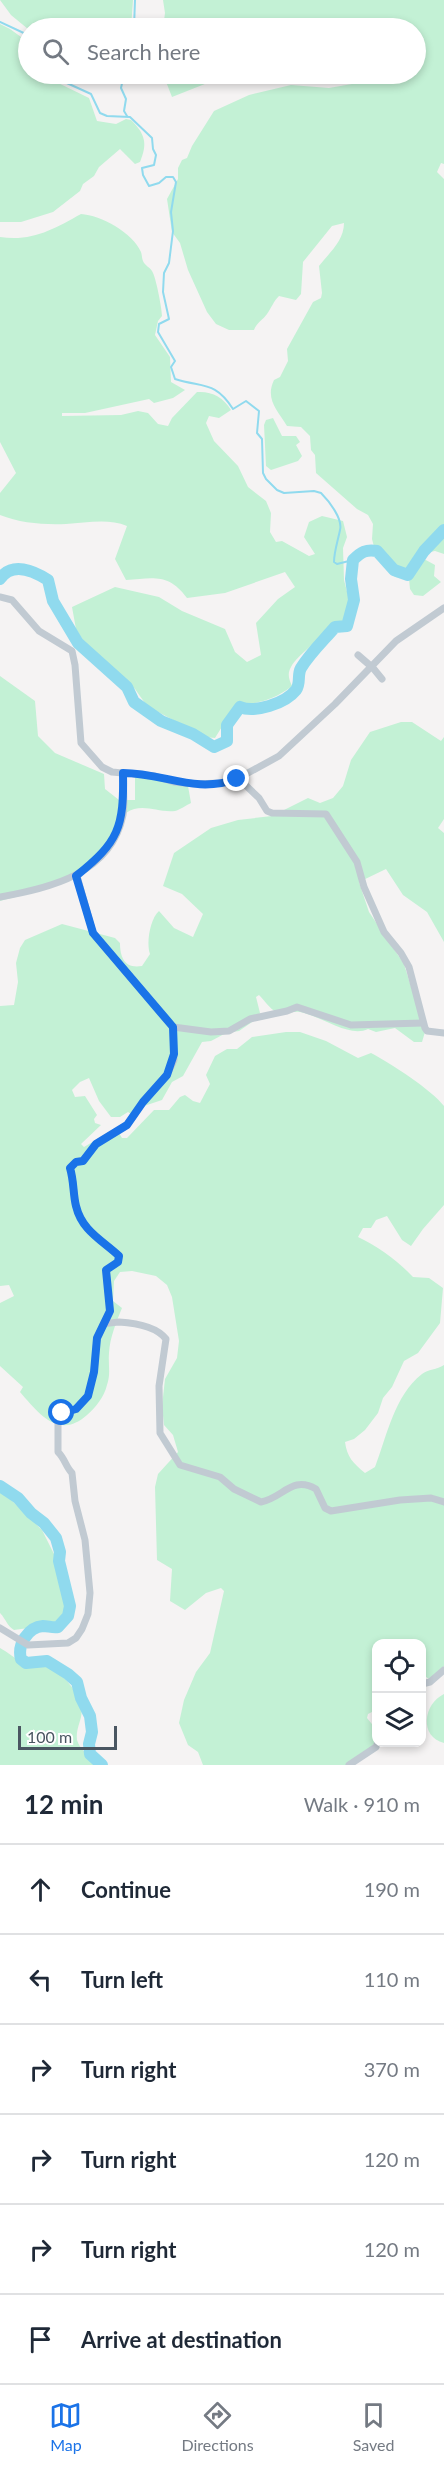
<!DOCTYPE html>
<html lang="en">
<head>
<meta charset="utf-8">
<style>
	body { margin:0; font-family:Lato,sans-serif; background:#f6f6f7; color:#1f2937 }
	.controls { position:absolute; right:18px; bottom:18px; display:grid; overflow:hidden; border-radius:12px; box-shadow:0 3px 9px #0003 }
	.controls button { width:54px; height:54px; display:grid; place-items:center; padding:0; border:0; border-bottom:2px solid #e0e1e3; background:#fff; color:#1f2937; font:30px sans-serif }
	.scale { position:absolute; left:18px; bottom:15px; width:99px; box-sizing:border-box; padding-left:6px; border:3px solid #4a5661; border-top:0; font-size:16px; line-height:21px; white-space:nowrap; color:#4a5661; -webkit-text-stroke:4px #fff; paint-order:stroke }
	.stop { position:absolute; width:18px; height:18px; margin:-14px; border:4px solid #1a73e8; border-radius:50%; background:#fff }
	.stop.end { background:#1a73e8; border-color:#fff; box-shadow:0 2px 6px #0008 }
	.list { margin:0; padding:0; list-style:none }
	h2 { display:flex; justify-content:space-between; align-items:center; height:78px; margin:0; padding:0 24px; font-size:26px }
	h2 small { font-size:20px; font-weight:400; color:#747a83 }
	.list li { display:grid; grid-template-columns:39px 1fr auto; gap:18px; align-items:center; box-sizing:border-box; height:90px; padding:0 24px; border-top:2px solid #e0e1e3 }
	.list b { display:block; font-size:22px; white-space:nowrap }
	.list em { font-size:20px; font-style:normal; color:#747a83 }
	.icon { flex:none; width:33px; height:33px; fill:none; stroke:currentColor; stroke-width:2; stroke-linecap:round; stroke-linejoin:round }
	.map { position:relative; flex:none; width:444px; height:1765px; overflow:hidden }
	.search { position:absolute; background:#fff; box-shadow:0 3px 9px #0003; left:18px; right:18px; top:18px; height:66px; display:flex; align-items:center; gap:15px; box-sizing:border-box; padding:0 21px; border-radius:33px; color:#747a83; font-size:22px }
	.sheet { height:618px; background:#fff }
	nav { display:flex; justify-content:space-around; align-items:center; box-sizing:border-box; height:84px; border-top:2px solid #e0e1e3; background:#fff; font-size:16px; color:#747a83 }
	nav a { display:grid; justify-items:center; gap:3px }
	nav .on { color:#1a73e8 }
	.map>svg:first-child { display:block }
	.green { fill:#c3f1d5 }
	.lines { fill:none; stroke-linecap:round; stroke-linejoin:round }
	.stream { stroke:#90daee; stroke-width:2 }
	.river { stroke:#90daee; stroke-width:12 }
	.street { stroke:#c1cad2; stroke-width:7 }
	.route { stroke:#1a73e8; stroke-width:8 }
</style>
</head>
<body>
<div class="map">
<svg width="444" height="1765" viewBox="0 0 444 1765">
	<rect width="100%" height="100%" fill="#f5f3f3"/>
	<g class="green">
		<path d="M0,0H133L131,28H45L33,23L28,29L11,15Z"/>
		<path d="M163,0H444V164L441,163L437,172L444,179V554L435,551L426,553L424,559L435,565L434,576L441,582L423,596L414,595L410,589L409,579L395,577L377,558L372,539L373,524L368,515L357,509L316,473L315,455L311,450L310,436L301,427L287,426C277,410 265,399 274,380L280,377L288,361L287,349L313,302L321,298L322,293L319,266C329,253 344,241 344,223L332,226L303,262L301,294L296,300L279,296C273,302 272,307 267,314C263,320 257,322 254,330H229L216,324L207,312L188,270L180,243L172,232L167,199L178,179V168L182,160L187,158L192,146L214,111L249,95L291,85L329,88L369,81L392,74H416V28H163L165,13Z"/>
		<path d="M0,24L10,29L28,42L26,59L28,62V74H45L48,78L89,98L97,121L116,124L126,119L131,120C145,134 148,143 140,162L135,164L120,149L99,167L94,176L83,184L80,191L53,212L21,222H0Z"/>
		<path d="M163,74H247L237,79L220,78L172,97Z"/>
		<path d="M81,214C101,215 133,233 141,252C142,255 142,259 143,261C145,266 150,267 152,271C156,277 162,309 162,316L158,321L155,335L170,357L171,382L185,390L173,398L154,403L149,399L85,413H62V416L121,415L138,411L148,413L158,424L168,426L172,418L197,392C212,391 223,397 231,410L219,418L209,416L206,423L214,441L238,466L248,487L266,501L271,513L270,532L276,542L282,541L309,556L315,554L304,537L309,522L322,516L343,521L347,537L343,548L344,580L350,603L346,619C333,627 297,655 291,667C287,674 289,679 292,686C270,703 257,701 233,709L215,738L205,737L147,706L135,689L86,645L76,629L72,607L115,587L159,597L182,611L225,629L235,652L247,662L261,655L256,623L278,599L295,587L285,572L225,593L187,598C169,573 153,578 126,580L115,559L127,526C108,518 86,523 66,524C44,525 20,523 0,515V493L16,473L0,442V237C32,242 54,229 81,214Z"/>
		<path d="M273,418L282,436H296L300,442L296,445L302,456L298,461L271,470L266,466L264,425L266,420Z"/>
		<path d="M0,676L35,701L38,736L55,753L104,774L105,789L119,800H135V775L188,786L191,803C186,805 180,810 175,811C157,813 142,802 126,813C115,820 109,844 99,855C80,878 29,894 0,901Z"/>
		<path d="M401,722H412L441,741L444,737V819L438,828L444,833V942L427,912L403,895L386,869L359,882L369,912L404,964L425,1032L422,1042H414L395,1028L376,1032L368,1029C349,1038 321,1016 300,1012C292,1011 284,1015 276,1012C270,1009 264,1000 259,995L256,997L260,1013L255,1020L239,1031L226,1033L211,1041L202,1042L183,1076L172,1082L162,1100L144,1106L131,1114L128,1112L120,1117H111L99,1101L89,1078L80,1082L72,1090L75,1097L85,1096L97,1115L94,1119L95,1123L101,1125L81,1144L84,1147L99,1138L119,1133L122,1138H127L154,1110H169L180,1097L185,1095L193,1101L200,1103L210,1084L206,1075L215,1056L227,1049H237L252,1037L286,1032H300L326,1041L358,1058L371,1053C390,1063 432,1090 444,1106V1205L423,1229L411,1246L402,1240L387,1216L376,1220L371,1228H363L358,1237C379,1247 397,1260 413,1277L429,1278L443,1288L440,1323L418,1353L404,1361L392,1387L383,1398L378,1413L365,1430L354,1439L345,1442C347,1457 353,1463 365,1473L375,1467C387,1436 394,1396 422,1374C428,1369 437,1370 444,1365V1666L429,1679L422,1674V1644H376V1716L372,1712L368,1714L367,1718L376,1729V1742L352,1765H203L198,1752L188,1745L179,1723L184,1700L196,1672L210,1653L224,1591L221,1588L206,1593L185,1610L170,1601L172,1569L157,1560L155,1487L158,1474L178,1452L173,1435L164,1425L162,1406L165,1379L177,1358L179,1341L172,1297L167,1285L156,1276L132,1271L120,1272L114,1281L113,1301L122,1308C116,1323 110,1337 109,1353C108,1364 111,1374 107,1385C104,1397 96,1407 87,1415C59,1440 39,1414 20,1392L23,1387L0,1366V1303L14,1296L9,1285L0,1286V1006L14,1005L18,982L16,963L20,948L25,940L62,924L115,938L120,943C120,958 125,969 142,966L150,954C146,943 150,919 159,911L174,928L193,937L203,914L182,894L163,886L174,853L211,828L238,820L272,816L308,798L320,803L333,798L343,786L351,760L370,732Z"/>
		<path d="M0,1489L42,1530L54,1554L67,1609C60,1628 32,1627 14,1630C7,1626 6,1619 0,1613Z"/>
		<path d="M0,1648C8,1652 15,1659 23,1663C36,1668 47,1663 59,1673C70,1683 85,1701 81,1717C79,1725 76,1731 77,1740C80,1750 91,1758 98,1765H0Z"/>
		<path d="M444,1694V1743C419,1737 423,1704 444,1694Z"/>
	</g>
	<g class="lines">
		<g class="stream">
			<path d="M0,22L28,35"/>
			<path d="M134,28L135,0"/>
			<path d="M47,74L91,94L100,113L107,116L130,117L152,138L153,149L156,155L154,165L142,168L143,175L149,186L159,183L166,177H173L176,182L171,212L173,231L169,263L164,273L163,292L169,319L159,324L158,332L175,361L171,367L175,379C204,388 215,381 233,409L246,401L259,411L257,433L262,439L263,473L266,479L277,490L284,493L314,491L321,493C329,501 343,519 340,530C338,540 334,552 334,562L337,564L353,560"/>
			<path d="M124,74L121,88L126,99L124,111L127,116"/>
		</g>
		<g class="river">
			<path d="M0,579C12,561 34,571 48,580L53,601L78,643L127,687L134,702L161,721L193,734L214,747L227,741V725L240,707C254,713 285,704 296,690C301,683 297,675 301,668C310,653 324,640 335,627L347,626L354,600L351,579L353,560C361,552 366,549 377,551L394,570L408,575L424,551L444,530"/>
			<path d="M0,1486L18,1498L31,1513L44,1523L56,1538L60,1552L59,1561L70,1606L68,1616L58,1627C53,1628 48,1626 43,1626C28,1627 17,1645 21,1659L26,1663L47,1661L68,1674L77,1682L81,1698L90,1716L92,1732L89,1744L90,1754L102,1765"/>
		</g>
		<g class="street">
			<path d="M0,597L12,600L39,631L72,651L75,665L81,743L102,767L112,772L155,776L174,782L194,784L221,783L237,779L279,756L335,704L396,641L444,608"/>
			<path d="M358,655L373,668L382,679"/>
			<path d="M238,778L259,798L267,811L272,813L326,814L357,862L364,887L384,932L401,953L409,967L425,1028L427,1031L444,1033"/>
			<path d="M77,876L93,933L173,1027L211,1032L229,1031L250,1019L287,1011L297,1007L351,1025L423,1023"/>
			<path d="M0,897C50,888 111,874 123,815C125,802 123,787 123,773"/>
			<path d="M104,1323C110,1324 114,1322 119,1322C135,1323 156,1326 166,1339L159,1386L160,1433L180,1465L220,1477L234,1489L261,1502C283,1498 292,1475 316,1489L325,1508L331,1511L400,1500L431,1498L444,1502"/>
			<path d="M0,1628L28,1645L68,1643L76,1638L82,1629L88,1614L90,1593L85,1540L75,1501L72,1473C66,1467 65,1459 58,1452V1416L76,1409L88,1396L94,1372L97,1338L110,1311L106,1270L118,1262L119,1256C102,1240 82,1231 76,1206C73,1194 74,1181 70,1168L76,1162L83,1161L96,1144L127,1125L143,1102L167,1075L174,1060L173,1027"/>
			<path d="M422,1684L430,1682L444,1670"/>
			<path d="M349,1765L376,1747L378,1742"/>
		</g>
	</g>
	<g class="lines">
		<path class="route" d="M62,1413L76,1409L88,1396L94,1372L97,1338L110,1311L106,1270L118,1262L119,1256C102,1240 82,1231 76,1206C73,1194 74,1181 70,1168L76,1162L83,1161L96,1144L127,1125L143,1102L167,1075L174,1054L173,1027L93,933L76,876C119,842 124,827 123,773C165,773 194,794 237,779"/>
	</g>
</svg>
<div class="controls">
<button><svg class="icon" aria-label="locate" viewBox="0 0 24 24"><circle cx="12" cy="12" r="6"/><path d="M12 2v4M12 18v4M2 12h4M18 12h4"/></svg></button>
<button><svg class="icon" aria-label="layers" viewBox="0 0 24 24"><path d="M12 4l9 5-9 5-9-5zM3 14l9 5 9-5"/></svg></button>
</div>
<div class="scale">100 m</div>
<div class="stop" style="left:62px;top:1413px"></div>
<div class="stop end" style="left:237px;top:779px"></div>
<div class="search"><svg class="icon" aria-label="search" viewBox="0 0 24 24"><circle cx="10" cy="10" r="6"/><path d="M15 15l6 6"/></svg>Search here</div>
</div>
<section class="sheet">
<h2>12 min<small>Walk · 910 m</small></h2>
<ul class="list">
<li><svg class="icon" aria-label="ahead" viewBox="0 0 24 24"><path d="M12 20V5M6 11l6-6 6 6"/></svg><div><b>Continue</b></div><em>190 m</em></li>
<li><svg class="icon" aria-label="left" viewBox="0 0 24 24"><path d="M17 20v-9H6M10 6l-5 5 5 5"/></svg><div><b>Turn left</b></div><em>110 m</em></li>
<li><svg class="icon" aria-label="right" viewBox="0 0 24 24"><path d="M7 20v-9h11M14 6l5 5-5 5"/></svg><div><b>Turn right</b></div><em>370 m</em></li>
<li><svg class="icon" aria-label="right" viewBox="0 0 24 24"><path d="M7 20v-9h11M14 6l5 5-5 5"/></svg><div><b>Turn right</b></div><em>120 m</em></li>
<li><svg class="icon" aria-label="right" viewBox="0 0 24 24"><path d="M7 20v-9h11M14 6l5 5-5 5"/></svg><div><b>Turn right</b></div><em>120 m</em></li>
<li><svg class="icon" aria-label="arrive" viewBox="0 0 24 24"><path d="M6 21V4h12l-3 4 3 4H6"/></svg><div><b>Arrive at destination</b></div></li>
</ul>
</section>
<nav>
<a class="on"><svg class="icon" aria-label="map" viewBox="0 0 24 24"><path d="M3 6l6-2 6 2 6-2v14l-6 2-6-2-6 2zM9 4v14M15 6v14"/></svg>Map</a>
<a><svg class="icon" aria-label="directions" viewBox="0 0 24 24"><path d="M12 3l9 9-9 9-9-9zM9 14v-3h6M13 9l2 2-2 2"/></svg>Directions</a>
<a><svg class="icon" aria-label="saved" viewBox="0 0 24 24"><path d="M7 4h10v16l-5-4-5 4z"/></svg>Saved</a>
</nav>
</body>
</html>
